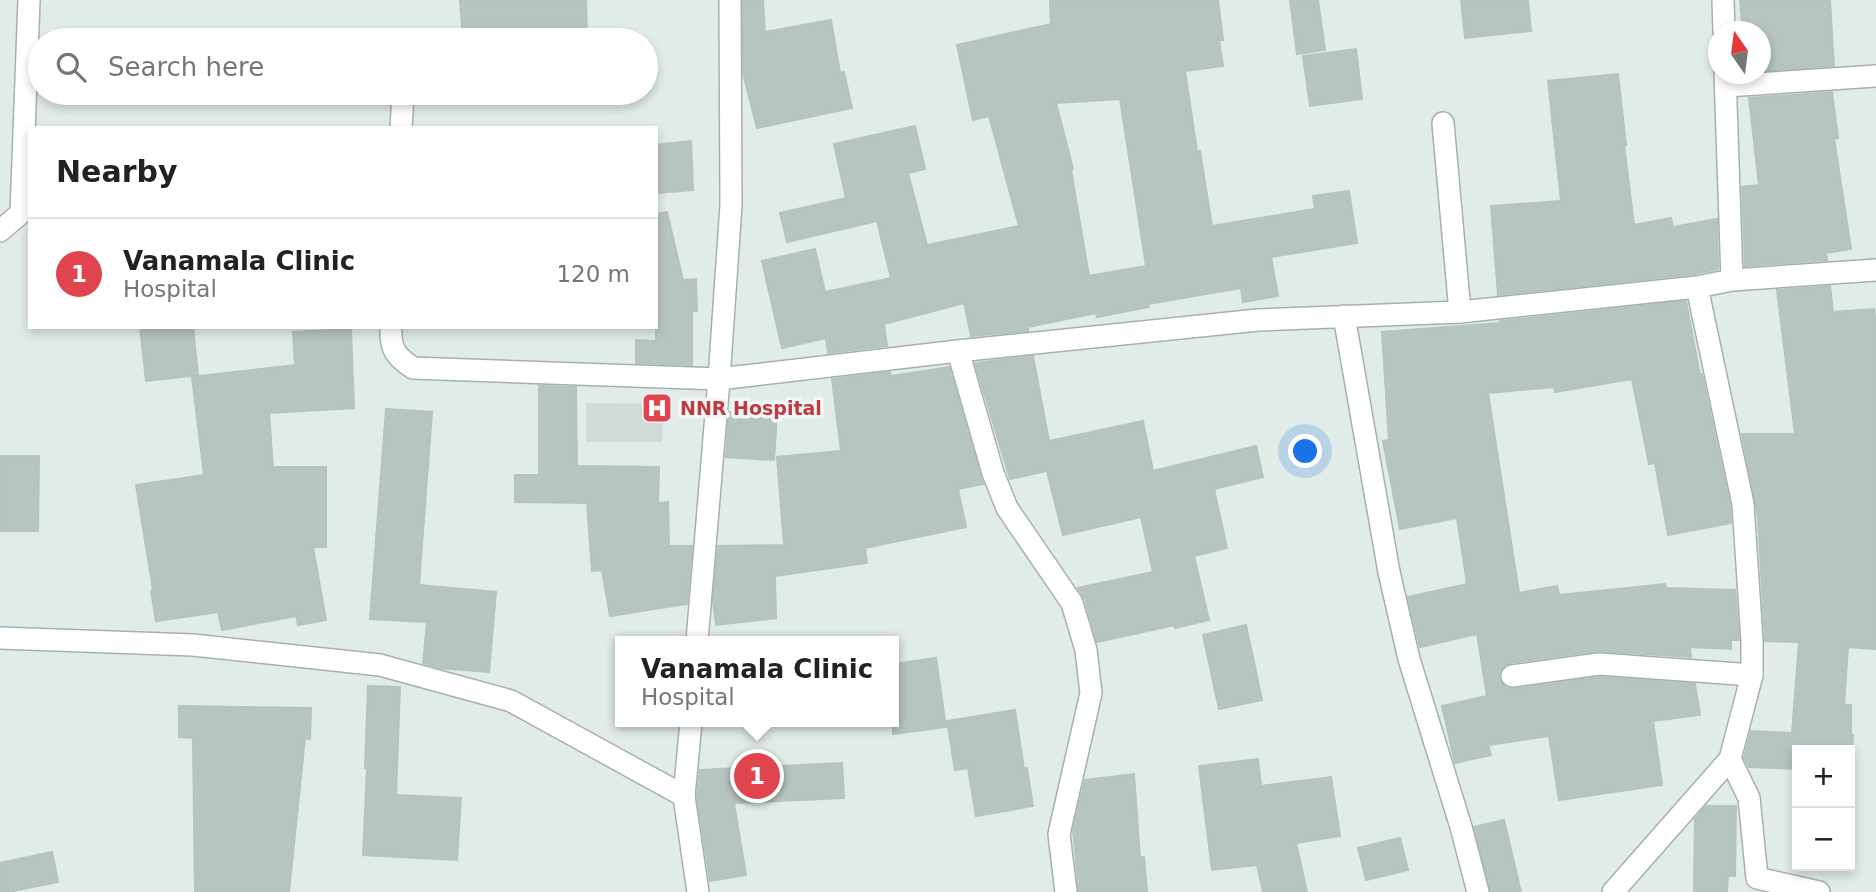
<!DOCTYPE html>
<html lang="en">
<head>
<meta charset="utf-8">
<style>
	body { margin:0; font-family:"DejaVu Sans",sans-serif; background:#f6f6f6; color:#222 }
	.controls { position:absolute; right:21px; bottom:21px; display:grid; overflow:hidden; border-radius:0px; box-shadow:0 4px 10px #0003 }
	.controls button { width:63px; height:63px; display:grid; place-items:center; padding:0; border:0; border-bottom:2px solid #e0e0e0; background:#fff; color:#222; font:35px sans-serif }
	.compass { position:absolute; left:1708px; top:21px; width:63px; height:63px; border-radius:50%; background:#fff; box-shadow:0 4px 10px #0003; rotate:346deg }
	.you { position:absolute; left:1306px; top:452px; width:24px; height:24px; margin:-18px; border:5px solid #fff; border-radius:50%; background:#1a73e8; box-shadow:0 0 0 10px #1a73e833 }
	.badge { display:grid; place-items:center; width:46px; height:46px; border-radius:50%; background:#7b513f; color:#fff; font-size:23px; font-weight:700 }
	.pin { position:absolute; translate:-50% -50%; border:4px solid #fff; box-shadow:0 2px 7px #0006 }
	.popup { position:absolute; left:615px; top:636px; width:284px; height:91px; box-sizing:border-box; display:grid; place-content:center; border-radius:0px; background:#fff; filter:drop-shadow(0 2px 5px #0005); font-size:23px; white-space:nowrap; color:#767676 }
	.popup b { font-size:26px; color:#222 }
	.popup::after { content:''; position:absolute; left:50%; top:100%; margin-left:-14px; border:14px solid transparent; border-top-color:#fff }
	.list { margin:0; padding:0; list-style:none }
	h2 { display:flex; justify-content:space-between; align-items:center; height:91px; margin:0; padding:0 28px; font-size:30px }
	h2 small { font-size:23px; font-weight:400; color:#767676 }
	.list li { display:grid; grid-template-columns:46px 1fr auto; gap:21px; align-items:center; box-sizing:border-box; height:112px; padding:0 28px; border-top:2px solid #e0e0e0 }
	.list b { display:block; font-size:26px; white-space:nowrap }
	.list p { margin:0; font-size:23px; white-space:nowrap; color:#767676 }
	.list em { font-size:23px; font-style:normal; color:#767676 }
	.icon { flex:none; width:38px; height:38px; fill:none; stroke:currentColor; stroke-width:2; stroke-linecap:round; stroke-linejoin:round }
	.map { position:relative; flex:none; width:1876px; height:892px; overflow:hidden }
	.search { position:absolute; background:#fff; box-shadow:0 4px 10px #0003; left:28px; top:28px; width:630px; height:77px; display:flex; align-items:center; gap:18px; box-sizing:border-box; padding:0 24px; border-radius:38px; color:#767676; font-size:26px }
	.panel { position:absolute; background:#fff; box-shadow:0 4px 10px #0003; left:28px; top:126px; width:630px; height:203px; border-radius:0px }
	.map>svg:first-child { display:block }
	.built { fill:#d0dad6 }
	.building { fill:#b7c5c0; stroke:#b4c4be; stroke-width:2; fill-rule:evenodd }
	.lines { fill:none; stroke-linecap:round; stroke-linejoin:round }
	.street-casing { stroke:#a4b2ae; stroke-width:24 }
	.street { stroke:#fff; stroke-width:21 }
	.labels { text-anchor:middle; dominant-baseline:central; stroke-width:7; stroke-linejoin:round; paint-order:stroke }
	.health-label { font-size:19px; font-weight:bold; fill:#be3a42; stroke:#f2f7f5; text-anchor:start }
</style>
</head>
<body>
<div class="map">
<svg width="1876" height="892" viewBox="0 0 1876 892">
	<rect width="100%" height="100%" fill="#e1ebe7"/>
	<path class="built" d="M586,403L663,404L662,442H586Z"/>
	<g class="building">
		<path d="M460,0H586L587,38L463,40Z"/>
		<path d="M743,0H763L765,32L831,20L840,73L844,72L852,108L757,128L743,73Z"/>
		<path d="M1050,0H1218L1223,40H1219L1223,66L1185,71L1197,151H1200L1212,226L1315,209L1313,196L1349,191L1357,243L1271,257L1278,296L1243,302L1241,288L1148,304L1149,307L1097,317L1096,313L1028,327V331L971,336L964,303L884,324L887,346L828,353L826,338L782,348L762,261L815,249L825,292L891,278L877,221L787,242L780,213L846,198L834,144L915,126L925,169L908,173L927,245L1019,226L989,116L973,120L957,45L1051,24ZM1120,99L1146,266L1089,276L1071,170L1073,169L1056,103Z"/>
		<path d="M1290,0H1318L1325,50L1297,54Z"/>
		<path d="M1461,0H1528L1531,31L1465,38Z"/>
		<path d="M1740,0H1830L1834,66L1760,71V32H1737V23H1742Z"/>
		<path d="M1356,49L1362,99L1310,106L1303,56Z"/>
		<path d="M1618,74L1626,145H1624L1634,225L1671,218L1673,227L1717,219L1718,269L1695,274L1498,295L1491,206L1561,201L1548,81Z"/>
		<path d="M1832,92L1838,138H1834L1851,249L1826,253L1827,260L1745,266L1742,187L1759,185L1749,98Z"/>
		<path d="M691,141L693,190L658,193L656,145Z"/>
		<path d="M667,212L683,280L696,279L697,311H692V365L636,363V340L656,341V214Z"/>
		<path d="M1830,286L1833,312L1874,309L1876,325V649L1848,647L1844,705H1851V735H1853L1851,771L1850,750H1797V769L1749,767L1744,758L1751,731L1792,733L1799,642L1765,641L1758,518L1742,434H1795L1777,290Z"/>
		<path d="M1686,301L1700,375L1702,374L1730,506L1731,523L1668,535L1655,463L1649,464L1632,379L1555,392L1554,387L1488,393L1519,593L1557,586L1559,595L1665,584L1666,588L1735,590L1739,640H1731V649L1690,647L1691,657L1597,651L1510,663L1505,665L1500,670L1499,677L1501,683L1506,688L1513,689L1599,677L1695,684L1700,715L1653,721L1662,785L1559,800L1549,736L1488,745L1491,755L1455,763L1442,706L1487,696L1477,634L1420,647L1408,597L1467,584L1457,518L1400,529L1383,441L1389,440L1382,332L1501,323L1500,321Z"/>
		<path d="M140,327H193L198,375L146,381Z"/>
		<path d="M351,329L354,408L269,413L273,467H326V547H313L326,620L298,625L296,616L222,630L218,612L156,621L151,591L153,590L136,485L204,475L192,377L295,365L293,332Z"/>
		<path d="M1033,356L1049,441L1143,421L1153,471L1256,446L1263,477L1214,489L1227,548L1194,556L1209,620L1175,628V625L1097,642L1085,599L1078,588L1153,572L1141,517L1063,535L1047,471L1010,479L975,363Z"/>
		<path d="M949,367L983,484L958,489L966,527L865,548L867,563L775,576L776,618L716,625L713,601L718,546L784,545L777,457L841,451L832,379L890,372L891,376Z"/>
		<path d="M539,386L576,387L577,466L659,467L658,503L668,502L669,546H692L687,604L610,616L602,570L592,571L587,503L515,502V475H539Z"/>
		<path d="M386,409L432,412L419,585L496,592L489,672L439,668L423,663L427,622L370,619Z"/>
		<path d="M729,412L777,415L774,460L726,457Z"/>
		<path d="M0,456H39L38,531H0Z"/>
		<path d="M1246,625L1262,700L1219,709L1203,635Z"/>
		<path d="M936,658L946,727L893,734V664Z"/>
		<path d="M368,686L400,687L396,795L461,798L457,860L363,855L367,768H365Z"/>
		<path d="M179,706L311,708L310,739L305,738L289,892H195L193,738L179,737Z"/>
		<path d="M1015,710L1024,769L1027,768L1033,806L976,816L968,768L955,770L947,721Z"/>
		<path d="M1258,759L1261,786L1331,777L1340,836L1296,843L1307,892H1263L1257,865L1212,870L1199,766Z"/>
		<path d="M842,763L844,798L734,803L746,875L710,881L697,796L700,770Z"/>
		<path d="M1134,774L1140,858L1144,857L1147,892H1079L1073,830L1085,780Z"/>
		<path d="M1706,806H1736L1735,876H1728L1727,892H1694L1695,819Z"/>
		<path d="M1504,820L1521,892H1491L1474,827Z"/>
		<path d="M1400,838L1408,870L1366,880L1358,848Z"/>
		<path d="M52,852L58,882L8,892H0V863Z"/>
	</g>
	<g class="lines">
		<g class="street-casing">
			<g id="street">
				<path d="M1723,0L1724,32"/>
				<path d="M1725,74L1732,280"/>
				<path d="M1726,86L1876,76"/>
				<path d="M1443,123L1460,312"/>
				<path d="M401,128L403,94"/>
				<path d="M0,231L21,213L29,0"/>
				<path d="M1344,316L1389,572L1409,659L1461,827L1478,892"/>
				<path d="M391,327C390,349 395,356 413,368L719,379L731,205L730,0"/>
				<path d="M958,351L993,473L1007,508L1072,603L1086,650L1091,693L1059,834L1066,892"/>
				<path d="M0,638L193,645L380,665L511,701L684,796"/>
				<path d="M697,641L719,379L958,351L1258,320L1460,312L1697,287L1732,280L1876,270"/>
				<path d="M1512,676L1599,664L1752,675"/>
				<path d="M691,722L684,796L698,892"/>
				<path d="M1730,759L1749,798L1757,878L1819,892"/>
				<path d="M1613,892L1730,759L1752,675V641L1743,504L1697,287"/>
			</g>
		</g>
		<use href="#street" class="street"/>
	</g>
	<defs>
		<g id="hospital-square" transform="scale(1.575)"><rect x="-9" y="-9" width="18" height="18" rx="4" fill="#e0444e" stroke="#f2f7f5"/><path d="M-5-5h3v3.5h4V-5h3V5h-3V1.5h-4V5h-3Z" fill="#fff"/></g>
	</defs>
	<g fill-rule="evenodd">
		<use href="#hospital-square" x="657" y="408"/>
	</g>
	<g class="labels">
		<g class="health-label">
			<text x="680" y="408">NNR Hospital</text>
		</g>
	</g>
</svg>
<div class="controls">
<button>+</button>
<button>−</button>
</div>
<svg class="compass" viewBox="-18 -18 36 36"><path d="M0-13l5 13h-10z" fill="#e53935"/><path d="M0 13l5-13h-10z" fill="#767676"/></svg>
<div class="you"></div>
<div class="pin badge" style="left:757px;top:776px;background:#e0444e">1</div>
<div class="popup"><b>Vanamala Clinic</b>Hospital</div>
<div class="search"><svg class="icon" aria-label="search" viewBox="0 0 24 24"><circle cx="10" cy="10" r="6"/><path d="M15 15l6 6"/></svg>Search here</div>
<section class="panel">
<h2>Nearby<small></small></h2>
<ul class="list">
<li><span class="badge" style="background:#e0444e">1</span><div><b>Vanamala Clinic</b><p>Hospital</p></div><em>120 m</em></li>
</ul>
</section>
</div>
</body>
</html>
